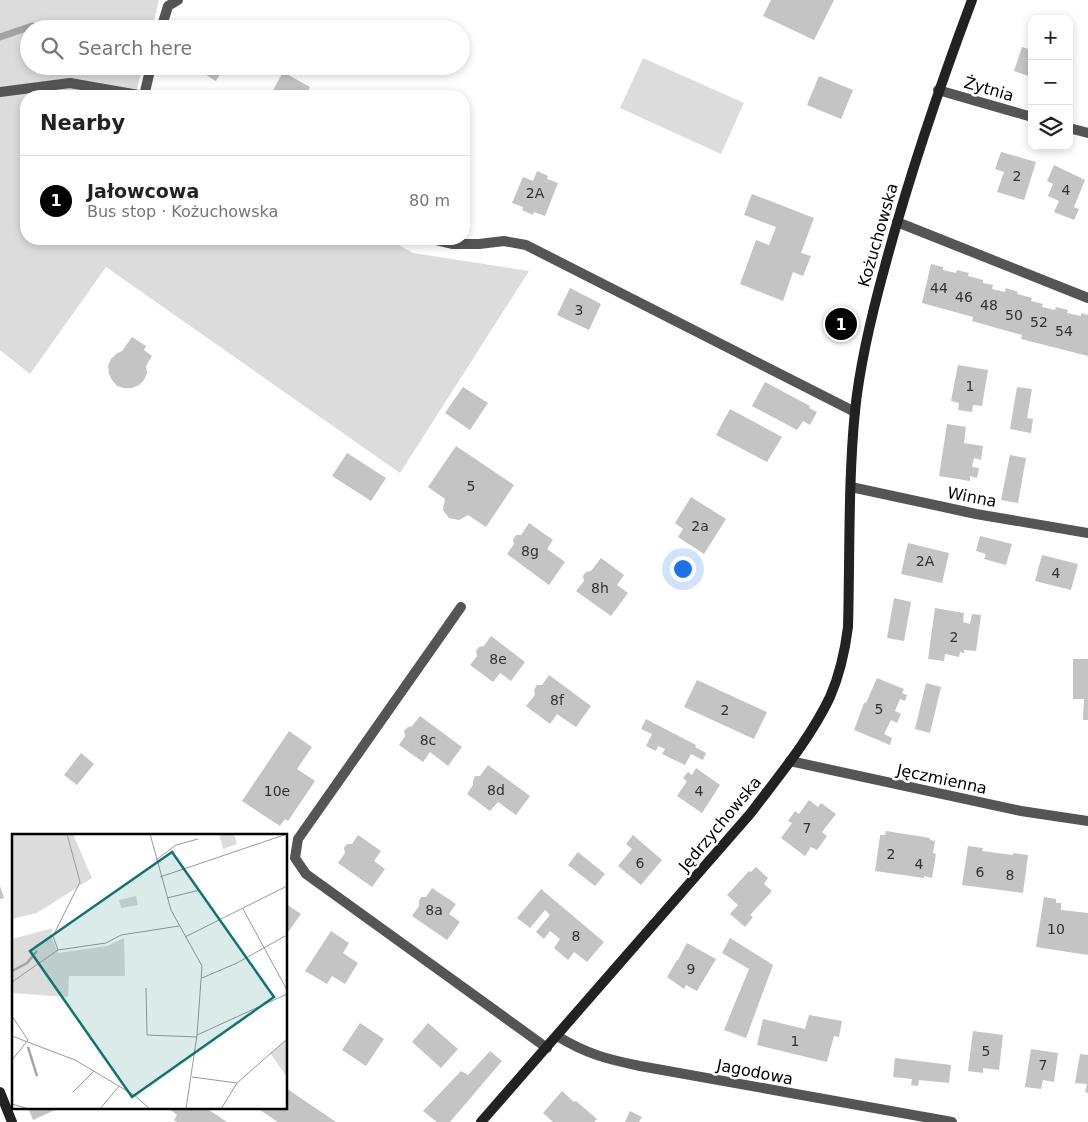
<!DOCTYPE html>
<html lang="en">
<head>
<meta charset="utf-8">
<style>
	body { margin:0; font-family:"DejaVu Sans",sans-serif; background:#f2f2f2; color:#222 }
	.controls { position:absolute; right:15px; top:15px; display:grid; overflow:hidden; border-radius:10px; box-shadow:0 2px 8px #0003 }
	.controls button { width:45px; height:45px; display:grid; place-items:center; padding:0; border:0; border-bottom:1px solid #e0e0e0; background:#fff; color:#222; font:25px sans-serif }
	.you { position:absolute; left:682px; top:568px; width:18px; height:18px; margin:-12px; border:4px solid #fff; border-radius:50%; background:#1a73e8; box-shadow:0 0 0 8px #1a73e833 }
	.badge { display:grid; place-items:center; width:32px; height:32px; border-radius:50%; background:#000; color:#fff; font-size:16px; font-weight:700 }
	.pin { position:absolute; translate:-50% -50%; border:2px solid #fff; box-shadow:0 1px 5px #0006 }
	.list { margin:0; padding:0; list-style:none }
	h2 { display:flex; justify-content:space-between; align-items:center; height:65px; margin:0; padding:0 20px; font-size:21px }
	h2 small { font-size:16px; font-weight:400; color:#767676 }
	.list li { display:grid; grid-template-columns:32px 1fr auto; gap:15px; align-items:center; box-sizing:border-box; height:90px; padding:0 20px; border-top:1px solid #e0e0e0 }
	.list b { display:block; font-size:19px; white-space:nowrap }
	.list p { margin:0; font-size:16px; white-space:nowrap; color:#767676 }
	.list em { font-size:16px; font-style:normal; color:#767676 }
	.icon { flex:none; width:28px; height:28px; fill:none; stroke:currentColor; stroke-width:2; stroke-linecap:round; stroke-linejoin:round }
	.map { position:relative; flex:none; width:1088px; height:1122px; overflow:hidden }
	.search { position:absolute; background:#fff; box-shadow:0 2px 8px #0003; left:20px; top:20px; width:450px; height:55px; display:flex; align-items:center; gap:12px; box-sizing:border-box; padding:0 18px; border-radius:28px; color:#767676; font-size:19px }
	.panel { position:absolute; background:#fff; box-shadow:0 2px 8px #0003; left:20px; top:90px; width:450px; height:155px; border-radius:20px }
	.map>svg:first-child { display:block }
	.green { fill:#dcdcdc }
	.lines { fill:none; stroke-linecap:round; stroke-linejoin:round }
	.stream { stroke:#a3a3a3; stroke-width:7 }
	.building { fill:#c4c4c4 }
	.lane { stroke:#555; stroke-width:10 }
	.street { stroke:#555; stroke-width:10 }
	.secondary { stroke:#222; stroke-width:10 }
	.labels { text-anchor:middle; dominant-baseline:central; stroke-width:5; stroke-linejoin:round; paint-order:stroke }
	.number-label { font-size:14px; fill:#313131 }
	.street-label { font-size:16px; fill:#000; stroke:#fff }
	.inset-river { fill:none; stroke:#a3a3a3; stroke-width:2.5 }
	.inset-road { fill:none; stroke:#999; stroke-width:1 }
	.view { fill:#0f766e; fill-opacity:0.15; stroke:#0f766e; stroke-width:2.5 }
	.inset-edge { fill:none; stroke:#000; stroke-width:2.5 }
</style>
</head>
<body>
<div class="map">
<svg width="1088" height="1122" viewBox="0 0 1088 1122">
	<rect width="100%" height="100%" fill="#fff"/>
	<g class="green">
		<path d="M0,0H159L152,29H29V66H143L135,96H26V239H388L413,253L529,271L400,473L106,267L30,374L0,350Z"/>
		<path d="M643,58L744,103L721,154L620,108Z"/>
	</g>
	<g class="lines">
		<path class="stream" d="M0,37L32,26"/>
	</g>
	<g class="building">
		<path d="M771,0H834L814,40L763,16Z"/>
		<path d="M1022,47L1032,50V77L1014,71Z"/>
		<path d="M191,66H224L216,81Z"/>
		<path d="M283,72L310,87L305,96H270Z"/>
		<path d="M819,76L853,90L841,119L807,105Z"/>
		<path d="M1001,152L1036,162L1024,200L997,192L1004,172L995,169Z"/>
		<path d="M1054,165L1085,180L1074,207L1079,209L1074,220L1054,212L1059,201L1048,196L1053,184L1047,181Z"/>
		<path d="M537,171L548,176L547,179L558,183L545,216L534,212L533,215L522,210L523,207L512,203L523,177L533,181Z"/>
		<path d="M752,194L814,218L801,253L811,256L803,276L793,272L783,301L740,284L756,240L769,245L776,227L744,215Z"/>
		<path d="M931,264L943,267V270L956,273L957,270L969,273L968,276L983,280V283L993,285L992,289L1005,292L1006,288L1018,292L1017,294L1032,298L1031,301L1043,304L1042,307L1055,310L1056,307L1068,310L1067,313L1081,316V313L1088,315V356L1021,339L1022,335L972,321L973,317L922,303Z"/>
		<path d="M570,288L601,304L589,330L557,315Z"/>
		<path d="M132,337L146,346L144,350L152,356L146,366L147,373L144,380L139,385L132,388H124L117,386L112,380L109,374L108,366L111,359L116,354L122,351Z"/>
		<path d="M958,365L988,370L982,406L973,405L972,412L958,410L959,403L951,401Z"/>
		<path d="M765,382L810,406L809,408L817,412L810,425L803,421L797,430L752,406Z"/>
		<path d="M463,387L488,403L470,430L445,413Z"/>
		<path d="M1017,387L1032,389L1027,418L1033,419L1031,433L1010,429Z"/>
		<path d="M730,409L782,437L767,462L716,435Z"/>
		<path d="M947,424L966,427L964,443L983,446L981,460L974,458L972,467L979,468L977,478L970,476V481L939,476Z"/>
		<path d="M456,446L514,485L486,527L468,515L459,520L449,518L443,510L445,499L428,487Z"/>
		<path d="M347,453L386,478L371,501L332,476Z"/>
		<path d="M1010,455L1026,458L1018,503L1001,500Z"/>
		<path d="M691,497L726,519L704,554L678,537L683,529L675,523Z"/>
		<path d="M529,523L553,540L547,549L565,562L549,585L507,554L514,544L513,540L516,535H521Z"/>
		<path d="M980,536L1012,544L1006,565L984,559L986,554L976,551Z"/>
		<path d="M908,543L949,553L942,583L901,574Z"/>
		<path d="M1042,555L1078,564L1071,590L1035,581Z"/>
		<path d="M601,558L624,575L617,585L628,593L611,616L576,591L584,581L583,576L586,572L591,571Z"/>
		<path d="M894,598L911,602L904,641L887,638Z"/>
		<path d="M935,608L964,613L963,622L970,624L972,614L981,615L976,651L964,650V653L960,652L959,657L945,654L944,661L928,659Z"/>
		<path d="M491,636L525,662L511,681L500,673L493,682L470,665L477,656L476,651L479,647L484,646Z"/>
		<path d="M1073,659H1088V720H1083L1084,699H1073Z"/>
		<path d="M549,675L591,706L576,727L557,714L550,724L526,706L535,695L534,690L537,685H542Z"/>
		<path d="M877,678L904,689L902,693L907,695L905,701L900,699L895,711L901,714L897,723L891,720L884,734L892,738L890,745L854,730L864,703H866Z"/>
		<path d="M697,680L767,712L754,739L684,707Z"/>
		<path d="M926,683L941,687L930,733L915,729Z"/>
		<path d="M420,716L462,747L448,766L430,752L423,762L399,745L405,736L404,731L408,727L412,726Z"/>
		<path d="M646,719L696,745L695,747L706,753L703,760L691,754L685,765L662,754L665,749L658,746L656,751L646,746L652,734L641,729Z"/>
		<path d="M289,731L312,747L297,769L315,781L288,821L285,819L280,826L242,801Z"/>
		<path d="M81,753L94,764L77,785L64,775Z"/>
		<path d="M488,765L530,796L516,815L498,802L490,811L467,794L473,785V781L475,776H480Z"/>
		<path d="M696,768L720,785L702,813L677,796L687,781L683,778L688,772L692,775Z"/>
		<path d="M809,800L818,807L821,803L836,814L822,832L827,836L817,850L811,847L805,856L781,838L792,823L788,821L795,811L799,814Z"/>
		<path d="M886,831L930,838V840L935,841L933,853L936,854L932,878L924,876V878L875,871L880,836V835H885Z"/>
		<path d="M358,835L381,851L374,861L385,869L372,887L338,863L345,853L344,848L347,844H352Z"/>
		<path d="M633,835L662,860L641,885L618,866L632,849L626,844Z"/>
		<path d="M968,846L983,848L982,851L1013,855V853L1028,855L1023,893L962,885Z"/>
		<path d="M578,852L605,874L595,886L568,865Z"/>
		<path d="M756,867L768,878L764,884L772,891L750,915L753,917L745,927L730,914L738,905L727,895L749,871L751,872Z"/>
		<path d="M0,886L4,898L0,899Z"/>
		<path d="M432,888L456,904L449,914L460,922L447,940L412,916L419,906V901L421,897H426Z"/>
		<path d="M541,889L604,942L587,962L574,952L568,960L554,948L560,939L550,931L544,939L536,932L550,915L545,910L530,928L517,918Z"/>
		<path d="M1044,897L1056,899V903H1061V910L1088,913V955L1036,947Z"/>
		<path d="M286,904L301,914L286,935Z"/>
		<path d="M331,931L349,943L343,953L358,963L345,984L332,976L327,984L305,971Z"/>
		<path d="M730,938L773,965L746,1038L724,1030L749,969L722,953Z"/>
		<path d="M687,943L716,959L697,991L686,985L684,989L667,977L677,960H678Z"/>
		<path d="M809,1015L842,1021L839,1037L834,1036L827,1062L757,1045L763,1019L805,1029Z"/>
		<path d="M360,1023L384,1039L366,1066L342,1050Z"/>
		<path d="M428,1023L458,1049L441,1068L412,1042Z"/>
		<path d="M973,1031L1003,1035L999,1070L983,1068V1073L968,1071Z"/>
		<path d="M1031,1049L1058,1053L1054,1082L1043,1080L1041,1089L1025,1087Z"/>
		<path d="M490,1051L502,1061L450,1122H437L423,1111L461,1071L468,1075Z"/>
		<path d="M1080,1054L1088,1055V1093L1085,1092L1087,1084L1075,1083Z"/>
		<path d="M895,1058L951,1065L949,1083L919,1080L918,1086L911,1085L912,1079L893,1077Z"/>
		<path d="M286,1088L299,1097L336,1122H278L257,1108H286Z"/>
		<path d="M562,1091L574,1102L576,1101L597,1119L594,1122H553L543,1113Z"/>
		<path d="M28,1108H59L33,1120Z"/>
		<path d="M168,1108H206L227,1122H177L174,1120L177,1115Z"/>
		<path d="M630,1111L642,1117L639,1122H625Z"/>
	</g>
	<g class="lines">
		<g class="lane">
			<path d="M161,29L168,6L178,0"/>
			<path d="M0,92L70,83L144,96L151,66"/>
			<path d="M897,222L1088,298"/>
			<path d="M461,607L298,839L295,858L306,874L547,1048"/>
		</g>
		<g class="street">
			<path d="M938,90L1032,117"/>
			<path d="M144,96H145"/>
			<path d="M1069,128L1088,133"/>
			<path d="M431,239L452,244H479L504,241L526,245L855,412"/>
			<path d="M851,487L976,514L1088,533"/>
			<path d="M790,761L1021,811L1088,821"/>
			<path d="M557,1036C587,1054 606,1059 640,1066L952,1122"/>
		</g>
		<g class="secondary">
			<path d="M0,1092L12,1122"/>
			<path d="M481,1122L750,814C778,777 810,739 830,697C840,674 845,651 848,627C850,555 848,482 855,411C860,362 872,313 885,266C909,176 939,88 972,0"/>
		</g>
	</g>
	<g class="labels">
		<g class="number-label">
			<text x="1017" y="176">2</text>
			<text x="1066" y="190">4</text>
			<text x="535" y="193">2A</text>
			<text x="939" y="288">44</text>
			<text x="964" y="297">46</text>
			<text x="989" y="305">48</text>
			<text x="579" y="310">3</text>
			<text x="1014" y="315">50</text>
			<text x="1039" y="322">52</text>
			<text x="1064" y="331">54</text>
			<text x="970" y="386">1</text>
			<text x="471" y="486">5</text>
			<text x="700" y="526">2a</text>
			<text x="530" y="551">8g</text>
			<text x="925" y="561">2A</text>
			<text x="1056" y="573">4</text>
			<text x="600" y="588">8h</text>
			<text x="954" y="637">2</text>
			<text x="498" y="659">8e</text>
			<text x="557" y="700">8f</text>
			<text x="879" y="709">5</text>
			<text x="725" y="710">2</text>
			<text x="428" y="740">8c</text>
			<text x="496" y="790">8d</text>
			<text x="277" y="791">10e</text>
			<text x="699" y="791">4</text>
			<text x="807" y="828">7</text>
			<text x="891" y="854">2</text>
			<text x="640" y="863">6</text>
			<text x="919" y="864">4</text>
			<text x="980" y="872">6</text>
			<text x="1010" y="875">8</text>
			<text x="434" y="910">8a</text>
			<text x="1056" y="929">10</text>
			<text x="576" y="936">8</text>
			<text x="691" y="969">9</text>
			<text x="795" y="1041">1</text>
			<text x="986" y="1051">5</text>
			<text x="1043" y="1065">7</text>
		</g>
		<g class="street-label">
			<text transform="translate(989 89) rotate(16)">Żytnia</text>
			<text transform="translate(878 235) rotate(-74)">Kożuchowska</text>
			<text transform="translate(972 497) rotate(11)">Winna</text>
			<text transform="translate(942 779) rotate(12)">Jęczmienna</text>
			<text transform="translate(720 824) rotate(-50)">Jędrzychowska</text>
			<text transform="translate(755 1072) rotate(11)">Jagodowa</text>
		</g>
	</g>
	<g transform="translate(12 834)">
		<rect width="275" height="275" fill="#fff"/>
		<path d="M0,0H61L80,44L25,79L0,85ZM207,0H222L225,10L211,15ZM124,62L126,71L109,74L107,66ZM41,94L39,102L46,119L95,112L112,104L113,142H57L56,163L0,159V105ZM275,205V243L258,219Z" fill="#dcdcdc"/>
		<path class="inset-river" d="M0,137L15,129L25,117M16,213L25,242"/>
		<path class="inset-road" d="M138,0L159,76L190,132L185,201L174,275M144,26L164,11L186,5M148,43L275,0M155,64L188,56M231,75L275,156M173,103L275,52M46,116L41,102L68,48L55,0M190,144L225,129L275,101M0,148L46,116L94,109L109,101L167,92M134,154L135,201L185,203M0,182L16,206L0,226M185,201L275,160M0,202L63,226L122,261L138,275M180,243L225,249M61,258L82,237M0,270L17,275M88,275L107,252M209,275L225,249L275,205"/>
		<path class="view" d="M160,18L262,163L120,263L18,117Z"/>
		<rect width="275" height="275" class="inset-edge"/>
	</g>
</svg>
<div class="controls">
<button>+</button>
<button>−</button>
<button><svg class="icon" aria-label="layers" viewBox="0 0 24 24"><path d="M12 4l9 5-9 5-9-5zM3 14l9 5 9-5"/></svg></button>
</div>
<div class="you"></div>
<div class="pin badge" style="left:841px;top:324px">1</div>
<div class="search"><svg class="icon" aria-label="search" viewBox="0 0 24 24"><circle cx="10" cy="10" r="6"/><path d="M15 15l6 6"/></svg>Search here</div>
<section class="panel">
<h2>Nearby<small></small></h2>
<ul class="list">
<li><span class="badge">1</span><div><b>Jałowcowa</b><p>Bus stop · Kożuchowska</p></div><em>80 m</em></li>
</ul>
</section>
</div>
</body>
</html>
